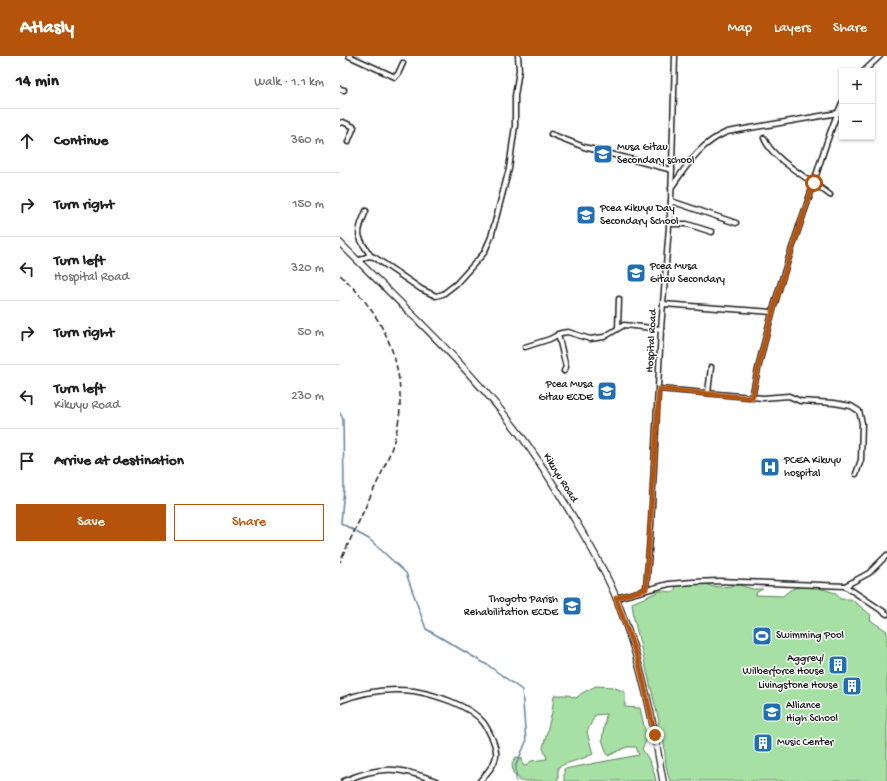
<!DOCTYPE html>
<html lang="en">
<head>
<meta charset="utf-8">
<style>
	body { margin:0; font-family:"Gochi Hand",sans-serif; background:#f6f6f6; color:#222 }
	.controls { position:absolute; right:12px; top:12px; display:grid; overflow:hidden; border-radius:0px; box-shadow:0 1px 3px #0004 }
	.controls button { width:36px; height:36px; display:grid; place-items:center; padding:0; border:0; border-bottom:1px solid #e0e0e0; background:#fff; color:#222; font:20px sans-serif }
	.stop { position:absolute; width:12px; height:12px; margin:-9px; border:3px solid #b45309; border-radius:50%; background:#fff }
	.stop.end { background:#b45309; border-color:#fff; box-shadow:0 1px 4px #0008 }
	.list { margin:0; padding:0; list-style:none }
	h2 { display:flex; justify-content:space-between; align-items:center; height:52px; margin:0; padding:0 16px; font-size:17px }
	h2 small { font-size:13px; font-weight:400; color:#767676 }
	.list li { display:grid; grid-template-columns:26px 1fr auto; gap:12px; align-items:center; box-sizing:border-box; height:64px; padding:0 16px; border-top:1px solid #e0e0e0 }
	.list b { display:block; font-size:15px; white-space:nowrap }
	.list p { margin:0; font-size:13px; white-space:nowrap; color:#767676 }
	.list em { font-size:13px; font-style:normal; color:#767676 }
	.actions { display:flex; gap:8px; padding:12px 16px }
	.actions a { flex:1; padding:9px 0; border:1px solid #b45309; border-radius:0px; text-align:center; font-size:14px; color:#b45309 }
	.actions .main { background:#b45309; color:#fff }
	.icon { flex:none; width:22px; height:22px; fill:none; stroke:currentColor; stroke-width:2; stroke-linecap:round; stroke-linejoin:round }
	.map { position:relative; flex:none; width:547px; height:725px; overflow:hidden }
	header { display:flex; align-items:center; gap:24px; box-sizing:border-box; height:56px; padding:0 20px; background:#b45309; color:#fff }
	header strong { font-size:19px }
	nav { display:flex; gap:22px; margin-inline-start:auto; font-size:14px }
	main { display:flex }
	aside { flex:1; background:#fff }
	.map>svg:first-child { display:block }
	.green { fill:#a6e0a4; stroke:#617e60 }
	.water { fill:#94c7f1; stroke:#64839c }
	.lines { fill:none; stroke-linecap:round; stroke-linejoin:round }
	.stream { stroke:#64839c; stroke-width:1.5 }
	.minor-casing { stroke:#1c1c1c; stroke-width:7 }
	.secondary-casing { stroke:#1c1c1c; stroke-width:8 }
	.minor { stroke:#fff; stroke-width:4 }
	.secondary { stroke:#fff; stroke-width:5.5 }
	.rail { stroke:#1c1c1c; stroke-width:1.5; stroke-dasharray:6 3; stroke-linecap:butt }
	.route { stroke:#b45309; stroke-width:5 }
	.labels { text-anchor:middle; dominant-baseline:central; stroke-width:3; stroke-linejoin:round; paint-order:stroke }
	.poi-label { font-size:11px; fill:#1c1c1c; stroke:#fff; text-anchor:start }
	.street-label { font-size:11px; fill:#1c1c1c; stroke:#fff }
</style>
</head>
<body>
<header>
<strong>Atlasly</strong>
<nav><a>Map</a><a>Layers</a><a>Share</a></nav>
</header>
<main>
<aside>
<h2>14 min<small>Walk · 1.1 km</small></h2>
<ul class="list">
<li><svg class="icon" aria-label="ahead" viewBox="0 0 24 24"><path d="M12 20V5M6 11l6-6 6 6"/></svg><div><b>Continue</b></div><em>360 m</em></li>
<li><svg class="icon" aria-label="right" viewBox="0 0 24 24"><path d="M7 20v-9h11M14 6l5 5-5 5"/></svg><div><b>Turn right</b></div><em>150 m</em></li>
<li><svg class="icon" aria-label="left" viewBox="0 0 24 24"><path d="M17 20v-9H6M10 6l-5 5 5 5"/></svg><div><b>Turn left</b><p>Hospital Road</p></div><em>320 m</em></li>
<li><svg class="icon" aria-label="right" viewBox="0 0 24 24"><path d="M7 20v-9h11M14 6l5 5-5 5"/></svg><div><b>Turn right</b></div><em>50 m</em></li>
<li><svg class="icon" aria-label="left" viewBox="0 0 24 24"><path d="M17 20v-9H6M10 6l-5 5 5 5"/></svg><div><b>Turn left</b><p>Kikuyu Road</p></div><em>230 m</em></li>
<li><svg class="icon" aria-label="arrive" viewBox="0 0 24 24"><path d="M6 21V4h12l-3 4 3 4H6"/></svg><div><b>Arrive at destination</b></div></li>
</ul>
<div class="actions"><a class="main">Save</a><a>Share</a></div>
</aside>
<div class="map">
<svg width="547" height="725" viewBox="0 0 547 725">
	<rect width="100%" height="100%" fill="#fff"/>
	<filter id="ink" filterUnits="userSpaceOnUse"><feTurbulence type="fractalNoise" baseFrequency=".025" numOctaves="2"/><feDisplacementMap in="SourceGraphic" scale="8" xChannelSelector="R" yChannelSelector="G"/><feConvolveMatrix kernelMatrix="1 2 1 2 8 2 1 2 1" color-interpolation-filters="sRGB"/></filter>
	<g filter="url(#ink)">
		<g class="green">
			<path d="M357,528H367L371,530L382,531L399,529L413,533H423L417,536L416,539L443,540C457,524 479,532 496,537L500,543H511L531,559L530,564L547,575V725H330C328,720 327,714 326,709C324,695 326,683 317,671L319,665L294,563L292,547L320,535L334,536L336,530Z"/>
			<path d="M256,630L273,631L285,636V651L300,652L307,683L302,693C309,702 314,714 316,725H224V713L299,699L296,691H287L268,700L262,684L266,658L255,659L247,676L253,698C242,704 230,705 218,711V725H179V722L173,718L172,707L176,701L182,702L183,709L186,710L191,705L207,703L203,692L212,656L214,639H228L236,642L242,637Z"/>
		</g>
		<path class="water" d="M429,575L430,582L415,585L414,578Z"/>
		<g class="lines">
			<g class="stream">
				<path d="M0,357L3,363L4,432L1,467L13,474"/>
				<path d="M16,476L29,483L66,517L86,573L149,610L182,634L186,686L176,709V725"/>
			</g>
			<g class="minor-casing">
				<g id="minor">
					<path d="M9,0L55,21L58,18L63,7"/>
					<path d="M524,15L540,0"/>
					<path d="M0,33L4,34"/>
					<path d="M0,67L3,66L14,71L8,86"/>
					<path d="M211,78L244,91L332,114"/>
					<path d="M424,82C432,104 472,124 490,139"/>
					<path d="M331,132C348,108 359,88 387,76L498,57"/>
					<path d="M331,145L396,167"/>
					<path d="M26,155C16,179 16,179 31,200"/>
					<path d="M329,168H347L372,176"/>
					<path d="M18,205L28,200L34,201L81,233L96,240L103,238L116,228L144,197L151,181L169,113L172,91L175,70V40L179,14L178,0"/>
					<path d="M323,248L432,256"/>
					<path d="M278,272L279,243"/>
					<path d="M218,278L226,311L224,315"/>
					<path d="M185,291L210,283L221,277L228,276L250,283L264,281L284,269L321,273"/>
					<path d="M319,333L423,342L449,340L460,345L494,347L511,350L519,355L522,367L521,404L516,418"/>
					<path d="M368,337L371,311"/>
					<path d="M412,342C425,273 446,208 469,142C479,111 488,77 502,47"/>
					<path d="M505,530L529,517L547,499"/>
					<path d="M306,533L311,469L321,273L331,145L335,0"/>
					<path d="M276,542L329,528L353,526L379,525L505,530L547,558"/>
					<path d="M0,645C24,635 49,632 74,635C96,639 129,649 143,666C147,671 149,676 152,682C154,687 157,694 156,700C155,709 146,718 140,725"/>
					<path d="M4,725C41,709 59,711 96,725"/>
				</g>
			</g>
			<g class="secondary-casing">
				<path id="secondary" d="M0,187C60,247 123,305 175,372C198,401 216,433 235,464C250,489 266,516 277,544C288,573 298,603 305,633C313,663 317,694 323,725"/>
			</g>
			<use href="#minor" class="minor"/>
			<use href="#secondary" class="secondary"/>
			<path class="rail" d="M0,219C36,251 61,295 60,344C60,350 60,357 59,362C55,390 43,415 31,439C21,461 10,484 0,506"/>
		</g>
	</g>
	<g class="lines" filter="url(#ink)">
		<path class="route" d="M315,679L305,633L298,604L276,542L306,533L319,333L412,342C426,268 450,198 474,127"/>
	</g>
	<defs>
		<g id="school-square" transform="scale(1)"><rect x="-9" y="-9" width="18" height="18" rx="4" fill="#1f6fb2" stroke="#fff"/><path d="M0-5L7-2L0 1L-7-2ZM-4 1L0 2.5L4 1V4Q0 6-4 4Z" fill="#fff"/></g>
		<g id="hospital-square" transform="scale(1)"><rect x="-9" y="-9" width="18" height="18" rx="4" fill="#1f6fb2" stroke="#fff"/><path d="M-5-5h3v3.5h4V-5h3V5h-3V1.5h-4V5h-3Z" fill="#fff"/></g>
		<g id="stadium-square" transform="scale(1)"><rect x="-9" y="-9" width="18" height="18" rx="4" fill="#1f6fb2" stroke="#fff"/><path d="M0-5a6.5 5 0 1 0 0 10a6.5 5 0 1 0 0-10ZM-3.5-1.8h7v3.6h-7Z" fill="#fff"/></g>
		<g id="building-square" transform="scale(1)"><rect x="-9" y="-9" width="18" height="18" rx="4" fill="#1f6fb2" stroke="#fff"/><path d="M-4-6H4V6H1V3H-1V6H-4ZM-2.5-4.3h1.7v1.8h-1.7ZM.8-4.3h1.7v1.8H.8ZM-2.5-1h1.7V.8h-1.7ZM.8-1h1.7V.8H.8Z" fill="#fff"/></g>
	</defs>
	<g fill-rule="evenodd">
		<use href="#school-square" x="263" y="98"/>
		<use href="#school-square" x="246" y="159"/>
		<use href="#school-square" x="296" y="217"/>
		<use href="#school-square" x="267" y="335"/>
		<use href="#hospital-square" x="430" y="411"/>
		<use href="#school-square" x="232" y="550"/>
		<use href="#stadium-square" x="422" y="580"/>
		<use href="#building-square" x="498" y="609"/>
		<use href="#building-square" x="512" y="630"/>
		<use href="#school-square" x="432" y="656"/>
		<use href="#building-square" x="423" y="687"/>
	</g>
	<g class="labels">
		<g class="poi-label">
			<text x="277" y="92">Musa Gitau<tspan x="277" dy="13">Secondary school</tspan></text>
			<text x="260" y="153">Pcea Kikuyu Day<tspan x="260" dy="13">Secondary School</tspan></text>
			<text x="310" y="211">Pcea Musa<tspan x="310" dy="13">Gitau Secondary</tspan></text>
			<text x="253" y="329" text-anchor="end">Pcea Musa<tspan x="253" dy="13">Gitau ECDE</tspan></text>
			<text x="444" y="405">PCEA Kikuyu<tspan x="444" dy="13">hospital</tspan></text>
			<text x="218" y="544" text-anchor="end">Thogoto Parish<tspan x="218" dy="13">Rehabilitation ECDE</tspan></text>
			<text x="436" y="580">Swimming Pool</text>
			<text x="484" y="603" text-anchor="end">Aggrey/<tspan x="484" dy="13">Wilberforce House</tspan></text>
			<text x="498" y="630" text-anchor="end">Livingstone House</text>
			<text x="446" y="650">Alliance<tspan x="446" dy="13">High School</tspan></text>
			<text x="437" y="687">Music Center</text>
		</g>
		<g class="street-label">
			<text transform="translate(312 285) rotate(-87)">Hospital Road</text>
			<text transform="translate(220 422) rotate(58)">Kikuyu Road</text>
		</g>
	</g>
</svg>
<div class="controls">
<button>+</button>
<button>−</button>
</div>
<div class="stop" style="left:474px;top:127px"></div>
<div class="stop end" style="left:315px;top:679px"></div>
</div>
</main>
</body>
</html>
